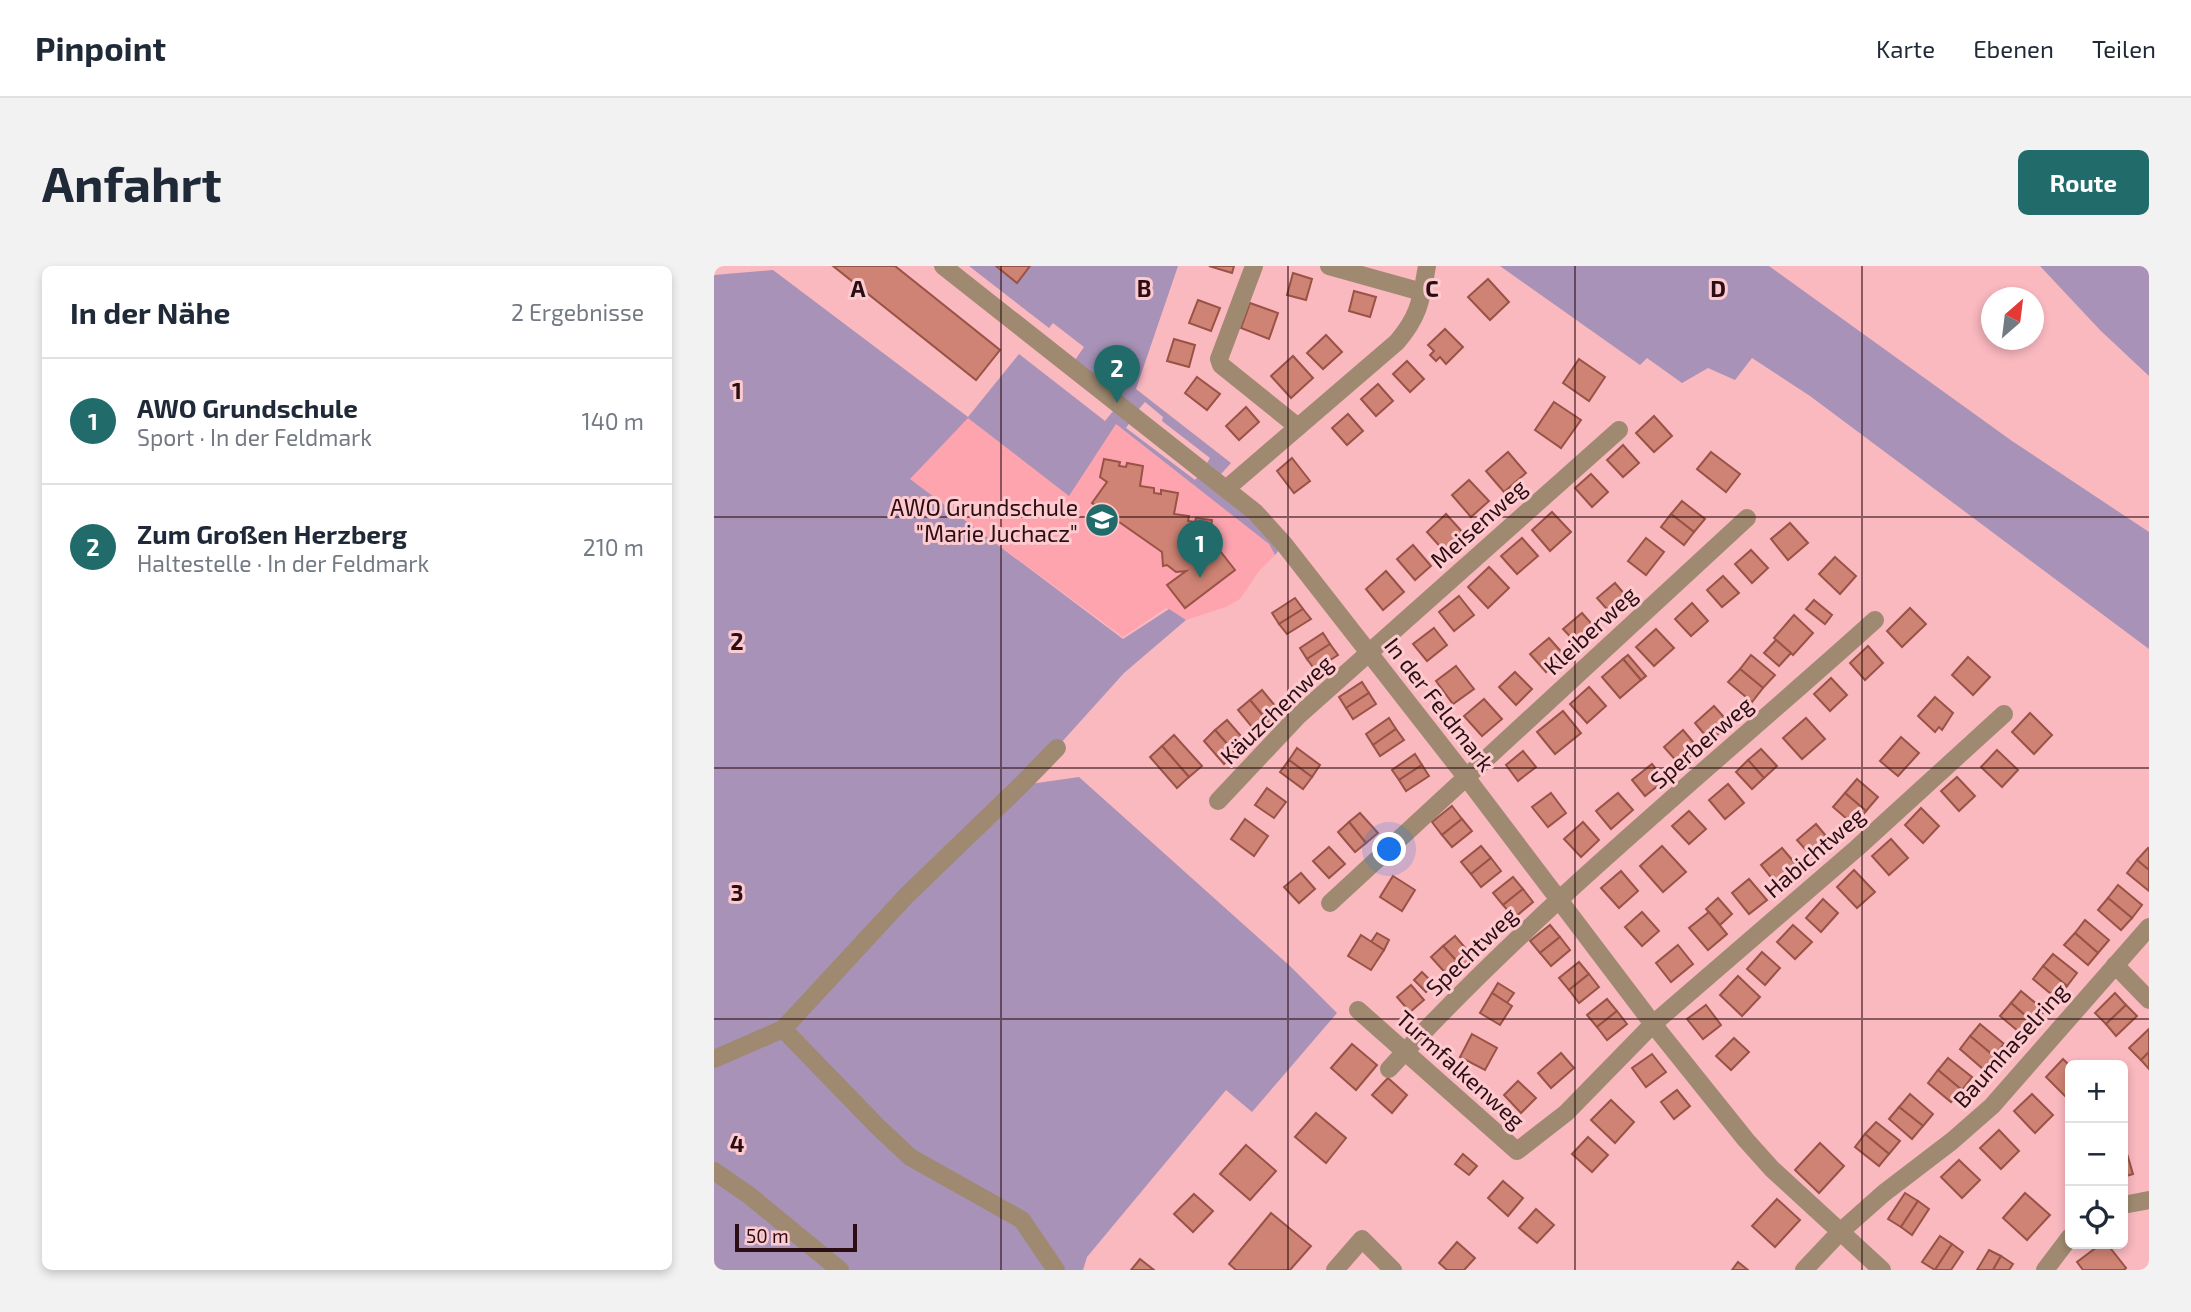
<!DOCTYPE html>
<html lang="de">
<head>
<meta charset="utf-8">
<style>
	body { margin:0; font-family:"Exo 2",sans-serif; background:#f2f2f3; color:#1f2937 }
	.controls { position:absolute; right:21px; bottom:21px; display:grid; overflow:hidden; border-radius:10px; box-shadow:0 4px 10px #0003 }
	.controls button { width:63px; height:63px; display:grid; place-items:center; padding:0; border:0; border-bottom:2px solid #e0e1e3; background:#fff; color:#1f2937; font:35px sans-serif }
	.compass { position:absolute; left:1267px; top:21px; width:63px; height:63px; border-radius:50%; background:#fff; box-shadow:0 4px 10px #0003; rotate:28deg }
	.scale { position:absolute; left:21px; bottom:18px; width:122px; box-sizing:border-box; padding-left:7px; border:4px solid #2b0e13; border-top:0; font-size:19px; line-height:24px; white-space:nowrap; color:#2b0e13; -webkit-text-stroke:5px #fdcacf; paint-order:stroke }
	.you { position:absolute; left:676px; top:584px; width:24px; height:24px; margin:-18px; border:5px solid #fff; border-radius:50%; background:#1a73e8; box-shadow:0 0 0 10px #1a73e833 }
	.badge { display:grid; place-items:center; width:46px; height:46px; border-radius:50%; background:#216c6a; color:#fff; font-size:23px; font-weight:700 }
	.pin { position:absolute; translate:-50% -58px; filter:drop-shadow(0 2px 4px #0008) }
	.pin::after { content:''; position:absolute; top:37px; width:24px; height:21px; background:inherit; clip-path:polygon(0 0,100% 0,50% 100%) }
	.list { margin:0; padding:0; list-style:none }
	h2 { display:flex; justify-content:space-between; align-items:center; height:91px; margin:0; padding:0 28px; font-size:30px }
	h2 small { font-size:23px; font-weight:400; color:#747a83 }
	.list li { display:grid; grid-template-columns:46px 1fr auto; gap:21px; align-items:center; box-sizing:border-box; height:126px; padding:0 28px; border-top:2px solid #e0e1e3 }
	.list b { display:block; font-size:26px; white-space:nowrap }
	.list p { margin:0; font-size:23px; white-space:nowrap; color:#747a83 }
	.list em { font-size:23px; font-style:normal; color:#747a83 }
	.icon { flex:none; width:38px; height:38px; fill:none; stroke:currentColor; stroke-width:2; stroke-linecap:round; stroke-linejoin:round }
	.map { position:relative; flex:none; width:1435px; height:1004px; overflow:hidden; border-radius:10px }
	header { display:flex; align-items:center; gap:42px; box-sizing:border-box; height:98px; padding:0 35px; background:#fff; border-bottom:2px solid #e0e1e3 }
	header strong { font-size:33px }
	nav { display:flex; gap:38px; margin-inline-start:auto; font-size:24px }
	.intro { display:flex; align-items:center; justify-content:space-between; box-sizing:border-box; height:168px; padding:0 42px }
	h1 { margin:0; font-size:49px }
	.button { padding:18px 32px; border-radius:10px; background:#216c6a; color:#fff; font-size:24px; font-weight:700 }
	main { display:flex; gap:42px; padding:0 42px }
	aside { flex:1; background:#fff; border-radius:10px; box-shadow:0 4px 10px #0003 }
	.map>svg:first-child { display:block }
	.built { fill:#fda4af }
	.green { fill:#a892b7 }
	.building { fill:#ce8374; stroke:#995346; stroke-width:2 }
	.lines { fill:none; stroke-linecap:round; stroke-linejoin:round }
	.minor { stroke:#9f8a71; stroke-width:18 }
	.grid { fill:none; stroke:#2b0e13; stroke-width:2; stroke-opacity:0.55 }
	.labels { text-anchor:middle; dominant-baseline:central; stroke-width:6; stroke-linejoin:round; paint-order:stroke }
	.poi-label { font-size:23px; fill:#2b0e13; stroke:#fdcacf; text-anchor:end }
	.street-label { font-size:23px; fill:#2b0e13; stroke:#fdcacf }
	.grid-label { font-size:23px; text-anchor:middle; font-weight:bold; fill:#2b0e13; stroke:#fdcacf; stroke-width:6; stroke-linejoin:round; paint-order:stroke }
</style>
</head>
<body>
<header>
<strong>Pinpoint</strong>
<nav><a>Karte</a><a>Ebenen</a><a>Teilen</a></nav>
</header>
<div class="intro"><h1>Anfahrt</h1><a class="button">Route</a></div>
<main>
<aside>
<h2>In der Nähe<small>2 Ergebnisse</small></h2>
<ul class="list">
<li><span class="badge">1</span><div><b>AWO Grundschule</b><p>Sport · In der Feldmark</p></div><em>140 m</em></li>
<li><span class="badge">2</span><div><b>Zum Großen Herzberg</b><p>Haltestelle · In der Feldmark</p></div><em>210 m</em></li>
</ul>
</aside>
<div class="map">
<svg width="1435" height="1004" viewBox="0 0 1435 1004">
	<rect width="100%" height="100%" fill="#fab8bf"/>
	<path class="built" d="M254,151L401,157L555,278L561,289L545,305L526,333L512,341L472,354L452,342L409,371L195,213Z"/>
	<g class="green">
		<path d="M255,0H464L422,123L517,197L507,208L493,197L496,192L448,155L449,151L431,136L424,144L361,94L370,81L339,57L335,62Z"/>
		<path d="M786,0H1055L1298,175L1435,266V383L1096,130L1038,92L1021,114L994,102L968,117L933,92L926,99Z"/>
		<path d="M1326,0H1435V110L1386,64Z"/>
		<path d="M59,4L254,151L305,88L391,155L400,144L416,156L412,162L481,214L485,209L537,250L565,284L561,289L555,278L402,158L355,230L254,152L196,213L409,373L455,343L472,354L410,407L309,519L365,511L577,701L623,747L538,846L512,824L373,991L369,1004H0V9Z"/>
	</g>
	<g class="building">
		<path d="M119,0H181L286,84L262,114Z"/>
		<path d="M282,0H316L303,17Z"/>
		<path d="M495,0H520L518,7Z"/>
		<path d="M579,7L598,13L592,34L573,29Z"/>
		<path d="M774,13L795,36L776,54L754,31Z"/>
		<path d="M640,25L662,31L656,51L635,45Z"/>
		<path d="M484,34L506,42L497,65L475,57Z"/>
		<path d="M536,37L564,47L555,73L527,62Z"/>
		<path d="M731,63L749,81L732,98L726,91L722,95L716,89L720,85L714,79Z"/>
		<path d="M612,69L628,86L609,103L593,87Z"/>
		<path d="M460,73L481,79L475,101L453,95Z"/>
		<path d="M579,90L599,112L577,132L557,110Z"/>
		<path d="M865,93L891,111L875,135L849,117Z"/>
		<path d="M693,95L710,113L696,126L679,108Z"/>
		<path d="M483,111L506,128L493,144L471,127Z"/>
		<path d="M664,118L679,135L662,150L647,133Z"/>
		<path d="M840,136L867,154L847,182L821,164Z"/>
		<path d="M532,141L545,156L525,174L512,160Z"/>
		<path d="M634,148L649,165L633,179L618,162Z"/>
		<path d="M940,150L958,170L940,186L922,167Z"/>
		<path d="M909,179L925,197L909,211L893,194Z"/>
		<path d="M794,186L812,207L790,226L772,205Z"/>
		<path d="M997,186L1026,208L1012,226L983,203Z"/>
		<path d="M578,192L596,215L580,227L563,205Z"/>
		<path d="M390,193L406,196L405,200L412,201L413,197L429,200L426,220L440,222V227L447,228V224L464,227L460,248L475,250L474,255L481,256L482,252L498,254L495,273L490,275L493,288L503,281L521,304L471,342L453,319L472,305L462,306L453,299L449,300L448,286L378,237L393,216L386,211Z"/>
		<path d="M877,208L894,226L878,241L861,222Z"/>
		<path d="M755,214L775,235L757,251L738,229Z"/>
		<path d="M968,235L991,253L980,266L957,248Z"/>
		<path d="M838,246L857,266L836,285L818,264Z"/>
		<path d="M732,248L751,269L731,286L713,266Z"/>
		<path d="M957,248L980,266L970,279L947,261Z"/>
		<path d="M1076,257L1094,277L1074,294L1057,273Z"/>
		<path d="M808,272L824,290L803,308L787,290Z"/>
		<path d="M932,272L950,286L932,309L914,295Z"/>
		<path d="M699,279L717,300L701,314L683,293Z"/>
		<path d="M1037,284L1054,302L1038,317L1021,298Z"/>
		<path d="M1121,291L1142,310L1126,328L1105,308Z"/>
		<path d="M775,301L795,322L774,342L754,321Z"/>
		<path d="M672,305L690,326L669,344L652,323Z"/>
		<path d="M1009,310L1025,327L1008,341L993,324Z"/>
		<path d="M901,317L917,336L900,351L883,332Z"/>
		<path d="M745,330L760,349L740,365L725,346Z"/>
		<path d="M581,332L589,343L565,358L558,347Z"/>
		<path d="M1100,334L1118,349L1111,358L1092,343Z"/>
		<path d="M978,337L994,355L977,370L961,353Z"/>
		<path d="M1196,342L1212,358L1188,381L1173,365Z"/>
		<path d="M589,343L597,353L573,368L565,358Z"/>
		<path d="M868,347L884,365L865,380L849,363Z"/>
		<path d="M1080,349L1099,367L1079,389L1060,372Z"/>
		<path d="M720,362L733,379L713,395L699,378Z"/>
		<path d="M942,363L960,382L940,400L922,381Z"/>
		<path d="M609,367L616,378L593,393L586,382Z"/>
		<path d="M835,372L851,390L832,406L816,388Z"/>
		<path d="M1062,374L1077,387L1065,400L1050,387Z"/>
		<path d="M616,378L624,389L601,404L593,393Z"/>
		<path d="M1154,380L1169,397L1151,414L1136,397Z"/>
		<path d="M914,389L932,410L927,414L909,393Z"/>
		<path d="M1037,389L1061,409L1049,422L1026,403Z"/>
		<path d="M1254,391L1276,411L1259,429L1238,409Z"/>
		<path d="M909,393L927,414L906,432L888,411Z"/>
		<path d="M742,400L760,423L739,438L722,415Z"/>
		<path d="M1026,403L1049,422L1038,436L1014,416Z"/>
		<path d="M801,406L818,423L802,439L785,421Z"/>
		<path d="M1117,412L1133,429L1116,445L1100,428Z"/>
		<path d="M648,416L655,427L632,442L625,431Z"/>
		<path d="M875,421L892,440L873,457L856,438Z"/>
		<path d="M548,424L567,447L555,457L536,434Z"/>
		<path d="M655,427L662,438L639,453L632,442Z"/>
		<path d="M1221,431L1239,447L1228,464L1225,461L1221,466L1204,450Z"/>
		<path d="M770,433L788,453L768,470L750,450Z"/>
		<path d="M536,434L555,457L543,467L524,444Z"/>
		<path d="M1000,440L1016,458L996,475L981,457Z"/>
		<path d="M849,445L867,467L841,488L823,466Z"/>
		<path d="M1316,447L1338,469L1320,488L1298,466Z"/>
		<path d="M675,452L682,463L659,479L652,468Z"/>
		<path d="M1092,452L1111,473L1088,493L1069,472Z"/>
		<path d="M513,454L533,477L521,487L501,464Z"/>
		<path d="M682,463L690,474L666,490L659,479Z"/>
		<path d="M501,464L521,487L510,498L490,475Z"/>
		<path d="M969,464L985,483L966,499L950,481Z"/>
		<path d="M460,469L488,500L475,511L448,480Z"/>
		<path d="M1187,471L1205,487L1184,510L1166,495Z"/>
		<path d="M448,480L475,511L463,522L436,491Z"/>
		<path d="M583,482L606,499L598,511L575,494Z"/>
		<path d="M1047,483L1063,500L1050,512L1034,494Z"/>
		<path d="M1283,484L1304,504L1288,521L1267,501Z"/>
		<path d="M809,485L822,501L804,515L792,499Z"/>
		<path d="M701,488L708,499L685,514L678,504Z"/>
		<path d="M575,494L598,511L589,523L566,506Z"/>
		<path d="M1034,494L1050,512L1038,523L1022,506Z"/>
		<path d="M938,498L951,514L931,530L918,514Z"/>
		<path d="M708,499L715,510L692,525L685,514Z"/>
		<path d="M1243,511L1261,530L1245,545L1227,525Z"/>
		<path d="M1143,513L1164,531L1152,545L1131,527Z"/>
		<path d="M1014,518L1030,537L1011,553L995,534Z"/>
		<path d="M553,522L572,536L560,552L541,539Z"/>
		<path d="M837,527L852,547L834,561L818,541Z"/>
		<path d="M904,527L919,544L897,563L882,545Z"/>
		<path d="M1131,527L1152,545L1140,559L1119,541Z"/>
		<path d="M738,540L748,553L728,569L718,556Z"/>
		<path d="M1207,542L1225,560L1209,577L1191,559Z"/>
		<path d="M975,545L992,563L975,578L958,560Z"/>
		<path d="M646,547L664,567L652,577L635,556Z"/>
		<path d="M531,553L554,570L540,590L517,573Z"/>
		<path d="M748,553L758,565L738,581L728,569Z"/>
		<path d="M635,556L652,577L641,586L624,566Z"/>
		<path d="M869,556L885,574L867,591L850,573Z"/>
		<path d="M1102,558L1117,576L1099,592L1083,574Z"/>
		<path d="M1177,573L1194,592L1175,609L1158,590Z"/>
		<path d="M767,580L777,592L757,608L747,596Z"/>
		<path d="M948,580L972,606L949,626L926,600Z"/>
		<path d="M615,581L631,598L615,612L599,595Z"/>
		<path d="M1068,582L1085,602L1064,620L1047,599Z"/>
		<path d="M1434,582L1435,583V604L1423,594Z"/>
		<path d="M777,592L787,605L767,621L757,608Z"/>
		<path d="M1423,594L1435,604V625L1413,607Z"/>
		<path d="M1140,604L1161,626L1143,642L1123,621Z"/>
		<path d="M907,605L924,625L905,642L887,622Z"/>
		<path d="M587,607L601,623L585,637L570,621Z"/>
		<path d="M679,610L701,624L688,645L666,631Z"/>
		<path d="M799,611L809,623L789,639L779,627Z"/>
		<path d="M1035,613L1053,634L1035,648L1018,627Z"/>
		<path d="M1404,619L1428,639L1418,652L1394,632Z"/>
		<path d="M809,623L819,636L800,652L789,639Z"/>
		<path d="M1004,632L1018,648L1006,659L992,643Z"/>
		<path d="M1394,632L1418,652L1407,664L1384,644Z"/>
		<path d="M1109,633L1124,647L1107,666L1092,652Z"/>
		<path d="M928,646L945,665L928,680L911,661Z"/>
		<path d="M995,646L1013,668L994,684L975,662Z"/>
		<path d="M1371,654L1395,674L1384,687L1361,667Z"/>
		<path d="M836,659L846,671L826,687L816,675Z"/>
		<path d="M1079,659L1098,676L1081,693L1063,676Z"/>
		<path d="M663,667L675,674L670,684L657,676Z"/>
		<path d="M1361,667L1384,687L1374,699L1350,679Z"/>
		<path d="M647,669L670,684L657,704L634,690Z"/>
		<path d="M741,670L759,691L748,701L729,680Z"/>
		<path d="M846,671L856,684L837,700L826,687Z"/>
		<path d="M964,679L979,698L957,716L942,697Z"/>
		<path d="M729,680L748,701L736,712L717,691Z"/>
		<path d="M1048,686L1066,702L1051,719L1033,703Z"/>
		<path d="M1339,688L1363,707L1353,720L1329,700Z"/>
		<path d="M865,696L875,708L855,724L845,712Z"/>
		<path d="M1329,700L1353,720L1342,732L1319,713Z"/>
		<path d="M708,706L720,718L712,726L700,714Z"/>
		<path d="M875,708L885,721L865,737L855,724Z"/>
		<path d="M1024,710L1046,731L1028,750L1006,729Z"/>
		<path d="M784,717L800,727L793,737L778,727Z"/>
		<path d="M697,719L710,734L696,746L683,731Z"/>
		<path d="M1307,725L1331,745L1320,757L1297,737Z"/>
		<path d="M778,727L798,740L786,759L766,747Z"/>
		<path d="M1401,727L1412,739L1392,758L1381,747Z"/>
		<path d="M893,733L903,745L883,761L873,749Z"/>
		<path d="M1297,737L1320,757L1310,770L1286,750Z"/>
		<path d="M992,739L1007,759L989,773L973,753Z"/>
		<path d="M1412,739L1423,750L1402,770L1392,758Z"/>
		<path d="M903,745L913,758L893,774L883,761Z"/>
		<path d="M1266,758L1290,778L1280,790L1256,770Z"/>
		<path d="M1435,763V786L1427,794L1415,782Z"/>
		<path d="M758,768L783,782L771,804L746,791Z"/>
		<path d="M1256,770L1280,790L1269,803L1246,783Z"/>
		<path d="M1020,772L1035,786L1017,804L1002,790Z"/>
		<path d="M638,778L663,799L642,824L617,802Z"/>
		<path d="M1435,786V803L1427,794Z"/>
		<path d="M847,787L860,802L837,822L824,807Z"/>
		<path d="M938,788L952,806L932,821L918,802Z"/>
		<path d="M1234,792L1258,811L1248,824L1224,804Z"/>
		<path d="M1349,793L1356,800V828L1353,832L1332,811Z"/>
		<path d="M1224,804L1248,824L1237,836L1214,817Z"/>
		<path d="M674,812L693,829L678,847L658,829Z"/>
		<path d="M804,815L822,832L807,847L790,829Z"/>
		<path d="M963,824L976,840L960,853L947,836Z"/>
		<path d="M1196,828L1219,848L1209,860L1185,841Z"/>
		<path d="M1318,828L1339,849L1321,867L1300,845Z"/>
		<path d="M897,834L920,856L901,877L877,854Z"/>
		<path d="M1185,841L1209,860L1198,873L1175,853Z"/>
		<path d="M602,847L632,872L612,897L581,871Z"/>
		<path d="M1162,856L1186,875L1175,888L1151,868Z"/>
		<path d="M1285,864L1305,885L1287,903L1266,882Z"/>
		<path d="M1151,868L1175,888L1165,900L1141,881Z"/>
		<path d="M874,871L894,889L878,906L858,888Z"/>
		<path d="M1409,874L1419,908L1409,911Z"/>
		<path d="M1106,877L1130,900L1105,927L1081,904Z"/>
		<path d="M532,879L562,905L536,934L506,908Z"/>
		<path d="M749,888L763,900L755,909L741,898Z"/>
		<path d="M1245,894L1266,914L1248,932L1227,911Z"/>
		<path d="M789,915L809,932L794,950L774,932Z"/>
		<path d="M1191,927L1204,935L1187,961L1174,953Z"/>
		<path d="M1311,927L1336,949L1313,974L1289,952Z"/>
		<path d="M480,928L499,945L479,966L460,948Z"/>
		<path d="M1063,933L1086,954L1061,981L1038,960Z"/>
		<path d="M1204,935L1215,943L1198,969L1187,961Z"/>
		<path d="M822,943L840,959L823,977L805,962Z"/>
		<path d="M557,947L597,980L576,1004H522L515,998Z"/>
		<path d="M1226,970L1238,978L1221,1004L1208,996Z"/>
		<path d="M743,976L761,992L750,1004H733L725,997Z"/>
		<path d="M1238,978L1249,986L1237,1004H1221Z"/>
		<path d="M1387,978H1393L1412,1002L1410,1004H1369L1363,996Z"/>
		<path d="M1275,984L1287,990L1279,1004H1263Z"/>
		<path d="M1287,990L1299,998L1295,1004H1279Z"/>
		<path d="M426,993L440,1004H417Z"/>
		<path d="M1024,996L1034,1004H1018Z"/>
	</g>
	<g class="lines">
		<g class="minor">
			<path d="M229,0L541,246L570,278L752,511L939,758L1032,874L1058,903L1168,1004"/>
			<path d="M540,0L505,93L507,99L584,161"/>
			<path d="M615,0L708,26"/>
			<path d="M512,223L683,76C706,49 707,33 713,0"/>
			<path d="M504,535L584,450L905,164"/>
			<path d="M616,637L1033,252"/>
			<path d="M1401,699L1435,734"/>
			<path d="M644,744L803,885L852,847L939,758L1143,582L1290,448"/>
			<path d="M69,763L193,629L307,519L343,482"/>
			<path d="M0,793L69,763L163,860L196,891L308,954L342,1004"/>
			<path d="M675,803C824,640 998,501 1161,354"/>
			<path d="M0,905L36,930L126,1004"/>
			<path d="M1409,939L1435,934"/>
			<path d="M621,1004L648,973L679,1004"/>
			<path d="M1090,1004L1126,966L1170,927L1238,875L1278,840L1435,661"/>
			<path d="M1331,1004L1356,971"/>
		</g>
	</g>
	<path class="grid" d="M287,0V1004M574,0V1004M861,0V1004M1148,0V1004M0,251H1435M0,502H1435M0,753H1435"/>
	<defs>
		<g id="school-disc" transform="scale(1.75)"><circle r="9.5" fill="#216c6a" stroke="#fdcacf"/><path d="M0-5L7-2L0 1L-7-2ZM-4 1L0 2.5L4 1V4Q0 6-4 4Z" fill="#fff"/></g>
	</defs>
	<g fill-rule="evenodd">
		<use href="#school-disc" x="388" y="254"/>
	</g>
	<g class="labels">
		<g class="poi-label">
			<text x="364" y="241">AWO Grundschule<tspan x="364" dy="26">"Marie Juchacz"</tspan></text>
		</g>
		<g class="street-label">
			<text transform="translate(764 257) rotate(-42)">Meisenweg</text>
			<text transform="translate(876 364) rotate(-43)">Kleiberweg</text>
			<text transform="translate(726 438) rotate(52)">In der Feldmark</text>
			<text transform="translate(562 443) rotate(-44)">Käuzchenweg</text>
			<text transform="translate(987 476) rotate(-41)">Sperberweg</text>
			<text transform="translate(1100 586) rotate(-41)">Habichtweg</text>
			<text transform="translate(757 685) rotate(-44)">Spechtweg</text>
			<text transform="translate(1296 779) rotate(-48)">Baumhaselring</text>
			<text transform="translate(747 803) rotate(42)">Turmfalkenweg</text>
		</g>
	</g>
	<g class="grid-label">
		<text x="144" y="31">A</text>
		<text x="430" y="31">B</text>
		<text x="718" y="31">C</text>
		<text x="1004" y="31">D</text>
		<text x="23" y="133">1</text>
		<text x="23" y="384">2</text>
		<text x="23" y="635">3</text>
		<text x="23" y="886">4</text>
	</g>
</svg>
<div class="controls">
<button>+</button>
<button>−</button>
<button><svg class="icon" aria-label="locate" viewBox="0 0 24 24"><circle cx="12" cy="12" r="6"/><path d="M12 2v4M12 18v4M2 12h4M18 12h4"/></svg></button>
</div>
<svg class="compass" viewBox="-18 -18 36 36"><path d="M0-13l5 13h-10z" fill="#e53935"/><path d="M0 13l5-13h-10z" fill="#747a83"/></svg>
<div class="scale">50 m</div>
<div class="you"></div>
<div class="pin badge" style="left:486px;top:312px">1</div>
<div class="pin badge" style="left:403px;top:137px">2</div>
</div>
</main>
</body>
</html>
